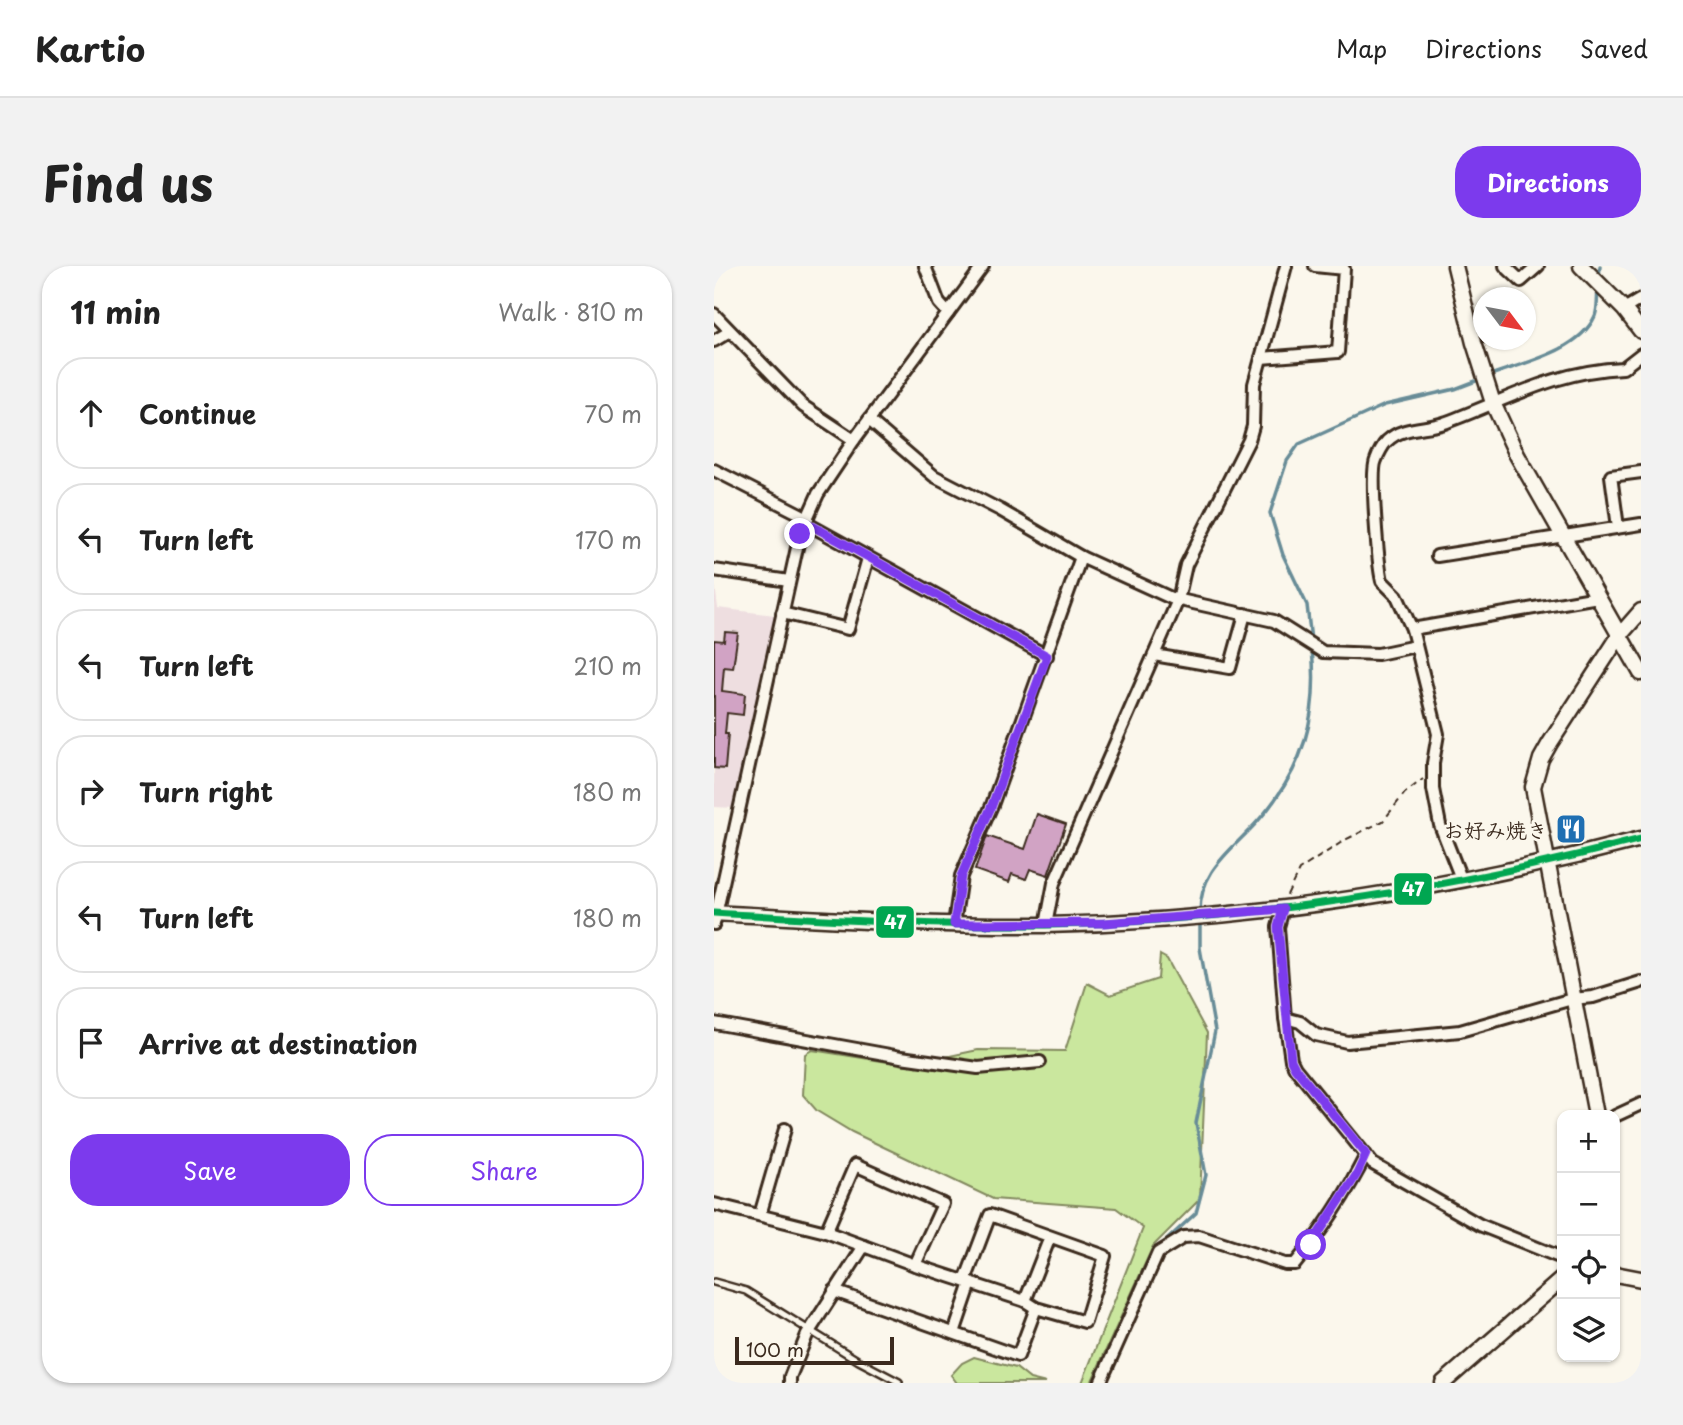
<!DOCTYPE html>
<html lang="en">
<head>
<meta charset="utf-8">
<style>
	body { margin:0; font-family:"Playpen Sans","Klee One",sans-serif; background:#f2f2f2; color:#222 }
	.controls { position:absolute; right:21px; bottom:21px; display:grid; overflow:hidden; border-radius:14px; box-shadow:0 2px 5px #0004 }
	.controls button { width:63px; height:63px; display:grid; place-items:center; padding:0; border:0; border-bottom:2px solid #e0e0e0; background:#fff; color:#222; font:35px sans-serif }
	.compass { position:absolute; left:759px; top:21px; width:63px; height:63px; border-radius:50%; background:#fff; box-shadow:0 2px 5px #0004; rotate:122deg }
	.scale { position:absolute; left:21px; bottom:18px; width:159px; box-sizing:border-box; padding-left:7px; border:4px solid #3b2a1e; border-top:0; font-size:19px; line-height:24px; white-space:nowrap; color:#3b2a1e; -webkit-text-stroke:5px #fbf7ec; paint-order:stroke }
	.stop { position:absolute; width:21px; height:21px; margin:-16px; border:5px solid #7c3aed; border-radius:50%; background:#fff }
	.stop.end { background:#7c3aed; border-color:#fff; box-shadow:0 2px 7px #0008 }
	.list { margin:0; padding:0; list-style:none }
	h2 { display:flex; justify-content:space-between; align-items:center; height:91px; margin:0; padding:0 28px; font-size:30px }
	h2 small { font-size:23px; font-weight:400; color:#767676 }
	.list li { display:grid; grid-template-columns:46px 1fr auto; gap:21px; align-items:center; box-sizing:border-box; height:112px; margin:0 14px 14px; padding:0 14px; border:2px solid #e0e0e0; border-radius:28px }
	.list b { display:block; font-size:26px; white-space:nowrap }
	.list em { font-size:23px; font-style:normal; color:#767676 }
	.actions { display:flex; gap:14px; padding:21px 28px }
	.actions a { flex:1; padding:16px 0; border:2px solid #7c3aed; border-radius:28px; text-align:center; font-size:24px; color:#7c3aed }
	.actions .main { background:#7c3aed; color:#fff }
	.icon { flex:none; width:38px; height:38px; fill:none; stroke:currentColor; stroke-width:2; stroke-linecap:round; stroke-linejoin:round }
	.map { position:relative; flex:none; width:927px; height:1117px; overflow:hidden; border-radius:28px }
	header { display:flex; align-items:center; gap:42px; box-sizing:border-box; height:98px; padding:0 35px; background:#fff; border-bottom:2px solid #e0e0e0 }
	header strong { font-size:33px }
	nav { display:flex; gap:38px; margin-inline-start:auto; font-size:24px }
	.intro { display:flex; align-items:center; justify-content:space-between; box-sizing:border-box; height:168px; padding:0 42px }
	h1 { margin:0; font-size:49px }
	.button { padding:18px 32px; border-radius:28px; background:#7c3aed; color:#fff; font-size:24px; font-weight:700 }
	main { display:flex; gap:42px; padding:0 42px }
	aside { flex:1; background:#fff; border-radius:28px; box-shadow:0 2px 5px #0004 }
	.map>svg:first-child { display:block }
	.built { fill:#eedee0 }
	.green { fill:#cae79e; stroke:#82885e; stroke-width:2 }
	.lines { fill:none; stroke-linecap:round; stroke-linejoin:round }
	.stream { stroke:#688c97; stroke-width:3.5 }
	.building { fill:#d1a3c4; stroke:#3b2a1e; stroke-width:2 }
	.lane-casing { stroke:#3b2a1e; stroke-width:10 }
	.street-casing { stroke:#3b2a1e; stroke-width:16 }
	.secondary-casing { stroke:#3b2a1e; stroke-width:19 }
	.path { stroke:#3b2a1e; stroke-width:2; stroke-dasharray:7 5; stroke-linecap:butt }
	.lane { stroke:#fbf7ec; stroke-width:5 }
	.street { stroke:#fbf7ec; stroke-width:10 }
	.secondary { stroke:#fbf7ec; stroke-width:14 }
	.bus-1-casing { stroke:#fbf7ec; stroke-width:12 }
	.bus-1 { stroke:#00a651; stroke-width:7 }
	.route { stroke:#7c3aed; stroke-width:9 }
	.labels { text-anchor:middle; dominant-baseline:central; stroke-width:6; stroke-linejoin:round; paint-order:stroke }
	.poi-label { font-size:21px; font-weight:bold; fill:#3b2a1e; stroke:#fbf7ec; text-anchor:end }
	.line-badge { stroke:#fbf7ec; stroke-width:2.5 }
	.badge-label { font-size:19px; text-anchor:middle; font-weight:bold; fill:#fff }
</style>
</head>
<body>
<header>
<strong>Kartio</strong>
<nav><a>Map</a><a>Directions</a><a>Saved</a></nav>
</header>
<div class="intro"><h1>Find us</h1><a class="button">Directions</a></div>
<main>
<aside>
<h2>11 min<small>Walk · 810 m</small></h2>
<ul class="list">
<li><svg class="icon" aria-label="ahead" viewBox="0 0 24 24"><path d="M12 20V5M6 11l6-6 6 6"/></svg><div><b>Continue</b></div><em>70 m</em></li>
<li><svg class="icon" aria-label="left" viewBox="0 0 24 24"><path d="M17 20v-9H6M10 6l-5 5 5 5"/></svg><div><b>Turn left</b></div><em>170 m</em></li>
<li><svg class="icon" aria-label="left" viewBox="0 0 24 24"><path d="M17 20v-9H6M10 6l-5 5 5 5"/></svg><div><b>Turn left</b></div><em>210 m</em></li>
<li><svg class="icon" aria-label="right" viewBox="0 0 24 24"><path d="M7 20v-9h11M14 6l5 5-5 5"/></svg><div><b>Turn right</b></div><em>180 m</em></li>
<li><svg class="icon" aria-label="left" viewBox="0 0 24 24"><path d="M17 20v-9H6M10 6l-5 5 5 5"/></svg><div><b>Turn left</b></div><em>180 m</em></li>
<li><svg class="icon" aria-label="arrive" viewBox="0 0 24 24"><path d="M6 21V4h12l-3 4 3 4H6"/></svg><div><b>Arrive at destination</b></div></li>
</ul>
<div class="actions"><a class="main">Save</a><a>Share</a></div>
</aside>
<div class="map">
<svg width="927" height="1117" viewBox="0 0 927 1117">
	<rect width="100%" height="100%" fill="#fbf7ec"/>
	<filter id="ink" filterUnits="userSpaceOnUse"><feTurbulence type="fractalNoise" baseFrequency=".0143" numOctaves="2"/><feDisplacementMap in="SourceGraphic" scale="14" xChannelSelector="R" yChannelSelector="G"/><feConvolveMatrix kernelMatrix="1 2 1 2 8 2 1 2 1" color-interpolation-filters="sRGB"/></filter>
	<g filter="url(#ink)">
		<path class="built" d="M0,311L4,342L61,349L22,542L0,541Z"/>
		<g class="green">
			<path d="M446,689L453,693L493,767L486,933L439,980L377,1117H368L429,962L402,942L279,933L138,866L103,845L89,829L91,788L98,784L193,799L264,784L351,785L373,717L396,729L444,713Z"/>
			<path d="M260,1091L302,1102L316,1113L332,1117H243L237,1109L248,1097Z"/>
		</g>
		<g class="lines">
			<g class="stream">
				<path d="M885,12L886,0"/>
				<path d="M774,110C808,97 865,86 881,50C884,42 883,31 884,23"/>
				<path d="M597,375L593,339L569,289L556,247L573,195L585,178L671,139L741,123L767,113"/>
				<path d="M486,648C485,605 517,585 543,556C589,505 605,451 598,383"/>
				<path d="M444,982L482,947L492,909L482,857L501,765L486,682V655"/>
			</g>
		</g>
		<g class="building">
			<path d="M11,366L24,367L19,402L10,401L8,425L31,428L29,449L13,447L11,468H14L11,503L0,502V374L10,375Z"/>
			<path d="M323,548L352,558L334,609L316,603L312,613L298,608L295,616L261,604L273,570L311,583Z"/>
		</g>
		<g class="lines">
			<g class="lane-casing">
				<path id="lane" d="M0,1016L32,1025L145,1095L185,1116"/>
			</g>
			<g class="street-casing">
				<g id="street">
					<path d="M211,0L225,37L234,47"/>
					<path d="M791,0L807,15L824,0"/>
					<path d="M910,43L927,33"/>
					<path d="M0,48L89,140L140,174"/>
					<path d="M0,75L15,66"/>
					<path d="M547,92L624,86L630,3L601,0"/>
					<path d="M155,154L220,210L286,244L367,291L457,332L560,355L609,386L664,388L702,380"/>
					<path d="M0,204L94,252"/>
					<path d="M92,257L333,390"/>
					<path d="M904,261L897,210L927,206"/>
					<path d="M723,290L927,258"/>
					<path d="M0,304L75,315"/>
					<path d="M68,347L134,363L154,292"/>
					<path d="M698,363L884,331"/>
					<path d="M440,389L516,402L531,348"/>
					<path d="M748,615L726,559L719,523V497L724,468L698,363L683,330L668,315C664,298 656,206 662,194C664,188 669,179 673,175C690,159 713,164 733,156C795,133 841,105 909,102L927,88"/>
					<path d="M569,643L564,661L571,752"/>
					<path d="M0,658L86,268L104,228L140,174L269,0"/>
					<path d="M240,658L247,610L278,539L367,291"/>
					<path d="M332,659L340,617L464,334L472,299L535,174L539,160L540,118L572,0"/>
					<path d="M0,757L187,791L264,802L326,796"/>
					<path d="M901,850L927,838"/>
					<path d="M0,938L112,966L201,999L311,1035L322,1042L371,1056L391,990L276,949L251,1015"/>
					<path d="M46,949L71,863"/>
					<path d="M112,966L141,899L229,938L201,999"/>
					<path d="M848,992L766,959L659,898L581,802L577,794L571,752L586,756L602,769L633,776L746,765L858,733L879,731L927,716"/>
					<path d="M120,1025L304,1090L322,1042"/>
					<path d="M311,1035L336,971"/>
					<path d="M240,1067L257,1017"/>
					<path d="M76,1117V1111L93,1069L150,980"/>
					<path d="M386,1117L444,987L470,971L485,970L571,998H581C608,965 633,927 652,889"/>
				</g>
			</g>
			<g class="secondary-casing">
				<g id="secondary">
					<path d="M741,0L760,77L779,137L803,189L927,407"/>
					<path d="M867,0L910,43L927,65"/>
					<path d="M0,647C111,653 221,660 332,659C534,655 733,624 927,573"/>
					<path d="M882,849L819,521L827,493L836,477L906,369L927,345"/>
					<path d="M901,1008L927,1013"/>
					<path d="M729,1117L848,1013"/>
				</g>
			</g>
			<path class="path" d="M573,629L585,604L631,574L669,555L691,527L709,513"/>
			<use href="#lane" class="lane"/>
			<use href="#street" class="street"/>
			<use href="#secondary" class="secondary"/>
			<g class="bus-1-casing">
				<path id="bus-1" d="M0,647C111,653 221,660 332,659C534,655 733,624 927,573"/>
			</g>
			<use href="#bus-1" class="bus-1"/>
		</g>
	</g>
	<g class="lines" filter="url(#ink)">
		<path class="route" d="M86,268L93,257L333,390L278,539L247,610L240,658L390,657L569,643L564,661L577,794L581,802L652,888L643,908L597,979"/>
	</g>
	<defs>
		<g id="restaurant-square" transform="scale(1.575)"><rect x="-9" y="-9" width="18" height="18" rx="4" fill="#1f6fb2" stroke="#fbf7ec"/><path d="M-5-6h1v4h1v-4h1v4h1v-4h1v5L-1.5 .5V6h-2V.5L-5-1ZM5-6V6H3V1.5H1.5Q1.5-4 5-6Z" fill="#fff"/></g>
	</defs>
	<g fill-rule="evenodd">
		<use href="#restaurant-square" x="857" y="563"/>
	</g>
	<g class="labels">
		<g class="poi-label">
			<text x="834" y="563">お好み焼き</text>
		</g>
	</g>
	<g class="line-badge">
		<rect x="679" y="606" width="40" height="34" rx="7" fill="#00a651"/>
		<rect x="161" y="639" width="40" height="34" rx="7" fill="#00a651"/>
	</g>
	<g class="badge-label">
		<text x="699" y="630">47</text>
		<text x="181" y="663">47</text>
	</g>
</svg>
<div class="controls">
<button>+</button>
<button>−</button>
<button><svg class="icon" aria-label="locate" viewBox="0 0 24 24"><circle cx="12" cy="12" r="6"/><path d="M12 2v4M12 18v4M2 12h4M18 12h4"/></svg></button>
<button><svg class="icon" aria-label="layers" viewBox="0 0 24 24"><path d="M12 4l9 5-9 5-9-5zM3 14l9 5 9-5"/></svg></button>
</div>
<svg class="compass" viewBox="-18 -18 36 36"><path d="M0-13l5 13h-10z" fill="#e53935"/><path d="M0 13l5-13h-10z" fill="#767676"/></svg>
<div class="scale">100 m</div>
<div class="stop" style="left:597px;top:979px"></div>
<div class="stop end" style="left:86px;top:268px"></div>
</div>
</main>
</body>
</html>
